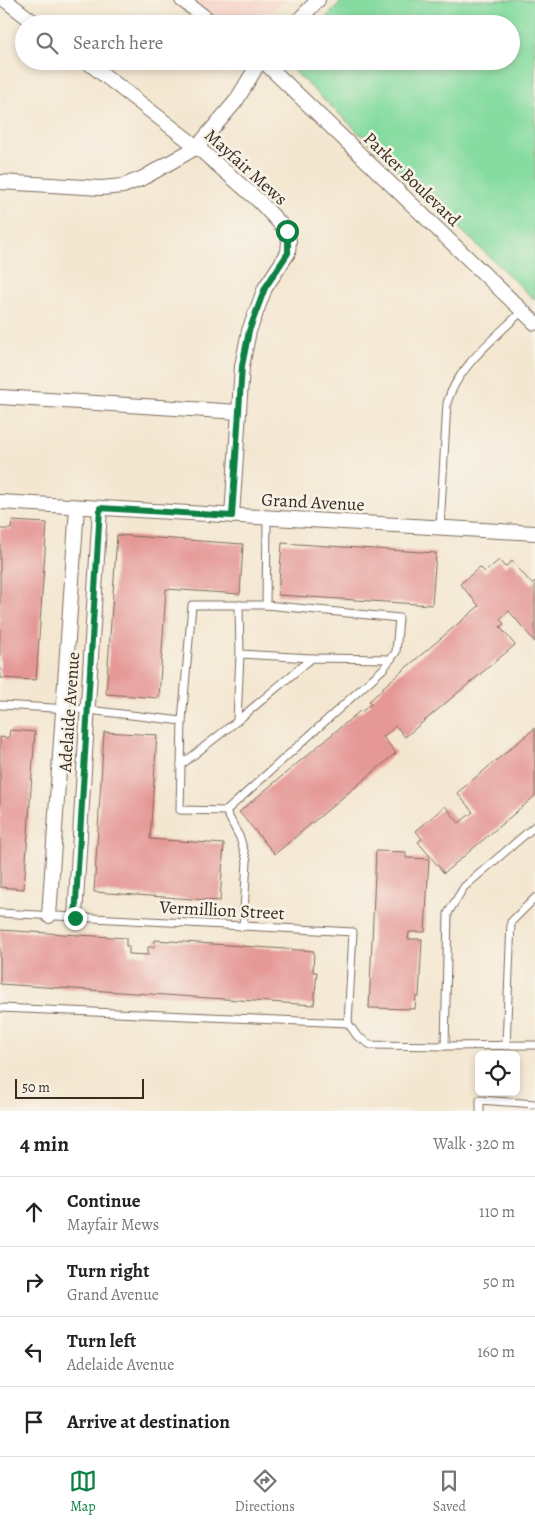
<!DOCTYPE html>
<html lang="en">
<head>
<meta charset="utf-8">
<style>
	body { margin:0; font-family:Alegreya,serif; background:#f2f2f2; color:#222 }
	.controls { position:absolute; right:15px; bottom:15px; display:grid; overflow:hidden; border-radius:8px; box-shadow:0 2px 8px #0003 }
	.controls button { width:45px; height:45px; display:grid; place-items:center; padding:0; border:0; border-bottom:1px solid #e0e0e0; background:#fff; color:#222; font:25px sans-serif }
	.scale { position:absolute; left:15px; bottom:12px; width:129px; box-sizing:border-box; padding-left:5px; border:2px solid #3b2a1e; border-top:0; font-size:14px; line-height:18px; white-space:nowrap; color:#3b2a1e; -webkit-text-stroke:4px #f7f3e8; paint-order:stroke }
	.stop { position:absolute; width:15px; height:15px; margin:-11px; border:4px solid #0b8043; border-radius:50%; background:#fff }
	.stop.end { background:#0b8043; border-color:#fff; box-shadow:0 1px 5px #0008 }
	.list { margin:0; padding:0; list-style:none }
	h2 { display:flex; justify-content:space-between; align-items:center; height:65px; margin:0; padding:0 20px; font-size:21px }
	h2 small { font-size:16px; font-weight:400; color:#767676 }
	.list li { display:grid; grid-template-columns:32px 1fr auto; gap:15px; align-items:center; box-sizing:border-box; height:70px; padding:0 20px; border-top:1px solid #e0e0e0 }
	.list b { display:block; font-size:19px; white-space:nowrap }
	.list p { margin:0; font-size:16px; white-space:nowrap; color:#767676 }
	.list em { font-size:16px; font-style:normal; color:#767676 }
	.icon { flex:none; width:28px; height:28px; fill:none; stroke:currentColor; stroke-width:2; stroke-linecap:round; stroke-linejoin:round }
	.map { position:relative; flex:none; width:535px; height:1111px; overflow:hidden }
	.search { position:absolute; background:#fff; box-shadow:0 2px 8px #0003; left:15px; right:15px; top:15px; height:55px; display:flex; align-items:center; gap:12px; box-sizing:border-box; padding:0 18px; border-radius:28px; color:#767676; font-size:19px }
	.sheet { height:345px; background:#fff }
	nav { display:flex; justify-content:space-around; align-items:center; box-sizing:border-box; height:70px; border-top:1px solid #e0e0e0; background:#fff; font-size:14px; color:#767676 }
	nav a { display:grid; justify-items:center; gap:2px }
	nav .on { color:#0b8043 }
	.map>svg:first-child { display:block }
	.built { fill:#f7d1c6 }
	.green { fill:#86dca0; stroke:#60835f }
	.building { fill:#e59896 }
	.lines { fill:none; stroke-linecap:round; stroke-linejoin:round }
	.service-casing { stroke:#7c6c5d; stroke-width:9 }
	.minor-casing { stroke:#7c6c5d; stroke-width:16 }
	.service { stroke:#fff; stroke-width:7 }
	.minor { stroke:#fff; stroke-width:14 }
	.route { stroke:#0b8043; stroke-width:6 }
	.labels { text-anchor:middle; dominant-baseline:central; stroke-width:5; stroke-linejoin:round; paint-order:stroke }
	.street-label { font-size:18px; fill:#3b2a1e; stroke:#f7f3e8 }
</style>
</head>
<body>
<div class="map">
<svg width="535" height="1111" viewBox="0 0 535 1111">
	<rect width="100%" height="100%" fill="#f7f3e8"/>
	<filter id="ink" filterUnits="userSpaceOnUse"><feTurbulence type="fractalNoise" baseFrequency=".02" numOctaves="2"/><feDisplacementMap in="SourceGraphic" scale="10" xChannelSelector="R" yChannelSelector="G"/><feConvolveMatrix kernelMatrix="1 2 1 2 8 2 1 2 1" color-interpolation-filters="sRGB"/></filter>
	<filter id="wash" filterUnits="userSpaceOnUse"><feTurbulence type="fractalNoise" baseFrequency=".0096" numOctaves="4" result="noise"/><feDisplacementMap in="SourceGraphic" scale="20" xChannelSelector="R" yChannelSelector="G"/><feGaussianBlur stdDeviation="1.12" result="paint"/><feColorMatrix in="noise" values="0 0 0 0 0 0 0 0 0 0 0 0 0 0 0 0 0 1.4 0 .05"/><feComposite in="paint" operator="in"/></filter>
	<g filter="url(#wash)">
		<rect width="100%" height="100%" fill="#f4e7d1"/>
		<path class="built" d="M193,0H284L259,24H221Z"/>
		<path class="green" d="M343,0H535V300L295,72L292,65V61H511V24H320Z"/>
		<g id="blocks">
			<g class="building">
				<path d="M12,521L47,523L36,680L1,678V673H0V529H11Z"/>
				<path d="M117,535L243,544L240,594L166,589L159,698L106,694Z"/>
				<path d="M282,543L436,553L432,605L278,595Z"/>
				<path d="M499,560L505,567L512,561L532,584L535,581V642L509,611L500,619L504,624L500,627L515,645L405,737L396,726L383,737L396,753L275,854L239,812L360,711L361,712L371,704L369,701L383,689L382,688L479,606L460,584L480,567L485,572Z"/>
				<path d="M535,728V796L444,873L418,842L422,839L416,831L445,806L459,823L473,812L457,793Z"/>
				<path d="M10,730L35,732L24,889L0,887V737L9,738Z"/>
				<path d="M104,732L157,735L150,839L224,844L220,901L94,892Z"/>
				<path d="M376,851L406,852V858L429,859L425,932H409L408,939H422L419,997H416L415,1009L369,1008Z"/>
				<path d="M0,930L126,938V946H129V954L148,955V947H154L155,940L314,951L313,972H317L314,1005L0,984Z"/>
			</g>
		</g>
	</g>
	<g filter="url(#ink)">
		<use href="#blocks" fill-opacity="0" stroke="#7c6c5d" stroke-width="1"/>
		<g class="lines">
			<g class="service-casing">
				<g id="service">
					<path d="M440,528L447,403C457,367 496,337 522,311"/>
					<path d="M240,654L312,658"/>
					<path d="M0,705L88,710L182,721"/>
					<path d="M237,721L312,658L391,659"/>
					<path d="M181,765L237,721L240,654L239,605"/>
					<path d="M226,811L180,810L182,721L192,605H266"/>
					<path d="M0,913L353,932L348,1023"/>
					<path d="M243,927L247,861L240,838L226,811L383,669L396,652L399,618L266,605L267,518"/>
					<path d="M0,1008L348,1023"/>
					<path d="M348,1023L357,1036L371,1045L445,1046L448,913L464,887L535,826"/>
					<path d="M445,1046L535,1045"/>
					<path d="M506,1046L511,922L535,898"/>
					<path d="M480,1111V1100L535,1104"/>
				</g>
			</g>
			<g class="minor-casing">
				<g id="minor">
					<path d="M5,0L36,24"/>
					<path d="M182,0L214,24"/>
					<path d="M295,24L318,0"/>
					<path d="M86,61L197,147L259,201L287,231L289,241L288,253L265,288L249,331L242,366L232,516"/>
					<path d="M263,61L535,323"/>
					<path d="M0,182L101,188L123,186L143,178L197,147L236,101L260,61"/>
					<path d="M0,397L239,412"/>
					<path d="M0,502L535,533"/>
					<path d="M49,916L77,507"/>
					<path d="M75,917L100,509"/>
				</g>
			</g>
			<use href="#service" class="service"/>
			<use href="#minor" class="minor"/>
		</g>
	</g>
	<g class="lines" filter="url(#ink)">
		<path class="route" d="M75,918L100,508L232,516L242,366L249,331L265,288L288,253V241L287,231"/>
	</g>
	<g class="labels">
		<g class="street-label">
			<text transform="translate(246 167) rotate(42)">Mayfair Mews</text>
			<text transform="translate(412 179) rotate(44)">Parker Boulevard</text>
			<text transform="translate(313 502) rotate(3)">Grand Avenue</text>
			<text transform="translate(69 712) rotate(-86)">Adelaide Avenue</text>
			<text transform="translate(222 910) rotate(3)">Vermillion Street</text>
		</g>
	</g>
</svg>
<div class="controls">
<button><svg class="icon" aria-label="locate" viewBox="0 0 24 24"><circle cx="12" cy="12" r="6"/><path d="M12 2v4M12 18v4M2 12h4M18 12h4"/></svg></button>
</div>
<div class="scale">50 m</div>
<div class="stop" style="left:287px;top:231px"></div>
<div class="stop end" style="left:75px;top:918px"></div>
<div class="search"><svg class="icon" aria-label="search" viewBox="0 0 24 24"><circle cx="10" cy="10" r="6"/><path d="M15 15l6 6"/></svg>Search here</div>
</div>
<section class="sheet">
<h2>4 min<small>Walk · 320 m</small></h2>
<ul class="list">
<li><svg class="icon" aria-label="ahead" viewBox="0 0 24 24"><path d="M12 20V5M6 11l6-6 6 6"/></svg><div><b>Continue</b><p>Mayfair Mews</p></div><em>110 m</em></li>
<li><svg class="icon" aria-label="right" viewBox="0 0 24 24"><path d="M7 20v-9h11M14 6l5 5-5 5"/></svg><div><b>Turn right</b><p>Grand Avenue</p></div><em>50 m</em></li>
<li><svg class="icon" aria-label="left" viewBox="0 0 24 24"><path d="M17 20v-9H6M10 6l-5 5 5 5"/></svg><div><b>Turn left</b><p>Adelaide Avenue</p></div><em>160 m</em></li>
<li><svg class="icon" aria-label="arrive" viewBox="0 0 24 24"><path d="M6 21V4h12l-3 4 3 4H6"/></svg><div><b>Arrive at destination</b></div></li>
</ul>
</section>
<nav>
<a class="on"><svg class="icon" aria-label="map" viewBox="0 0 24 24"><path d="M3 6l6-2 6 2 6-2v14l-6 2-6-2-6 2zM9 4v14M15 6v14"/></svg>Map</a>
<a><svg class="icon" aria-label="directions" viewBox="0 0 24 24"><path d="M12 3l9 9-9 9-9-9zM9 14v-3h6M13 9l2 2-2 2"/></svg>Directions</a>
<a><svg class="icon" aria-label="saved" viewBox="0 0 24 24"><path d="M7 4h10v16l-5-4-5 4z"/></svg>Saved</a>
</nav>
</body>
</html>
